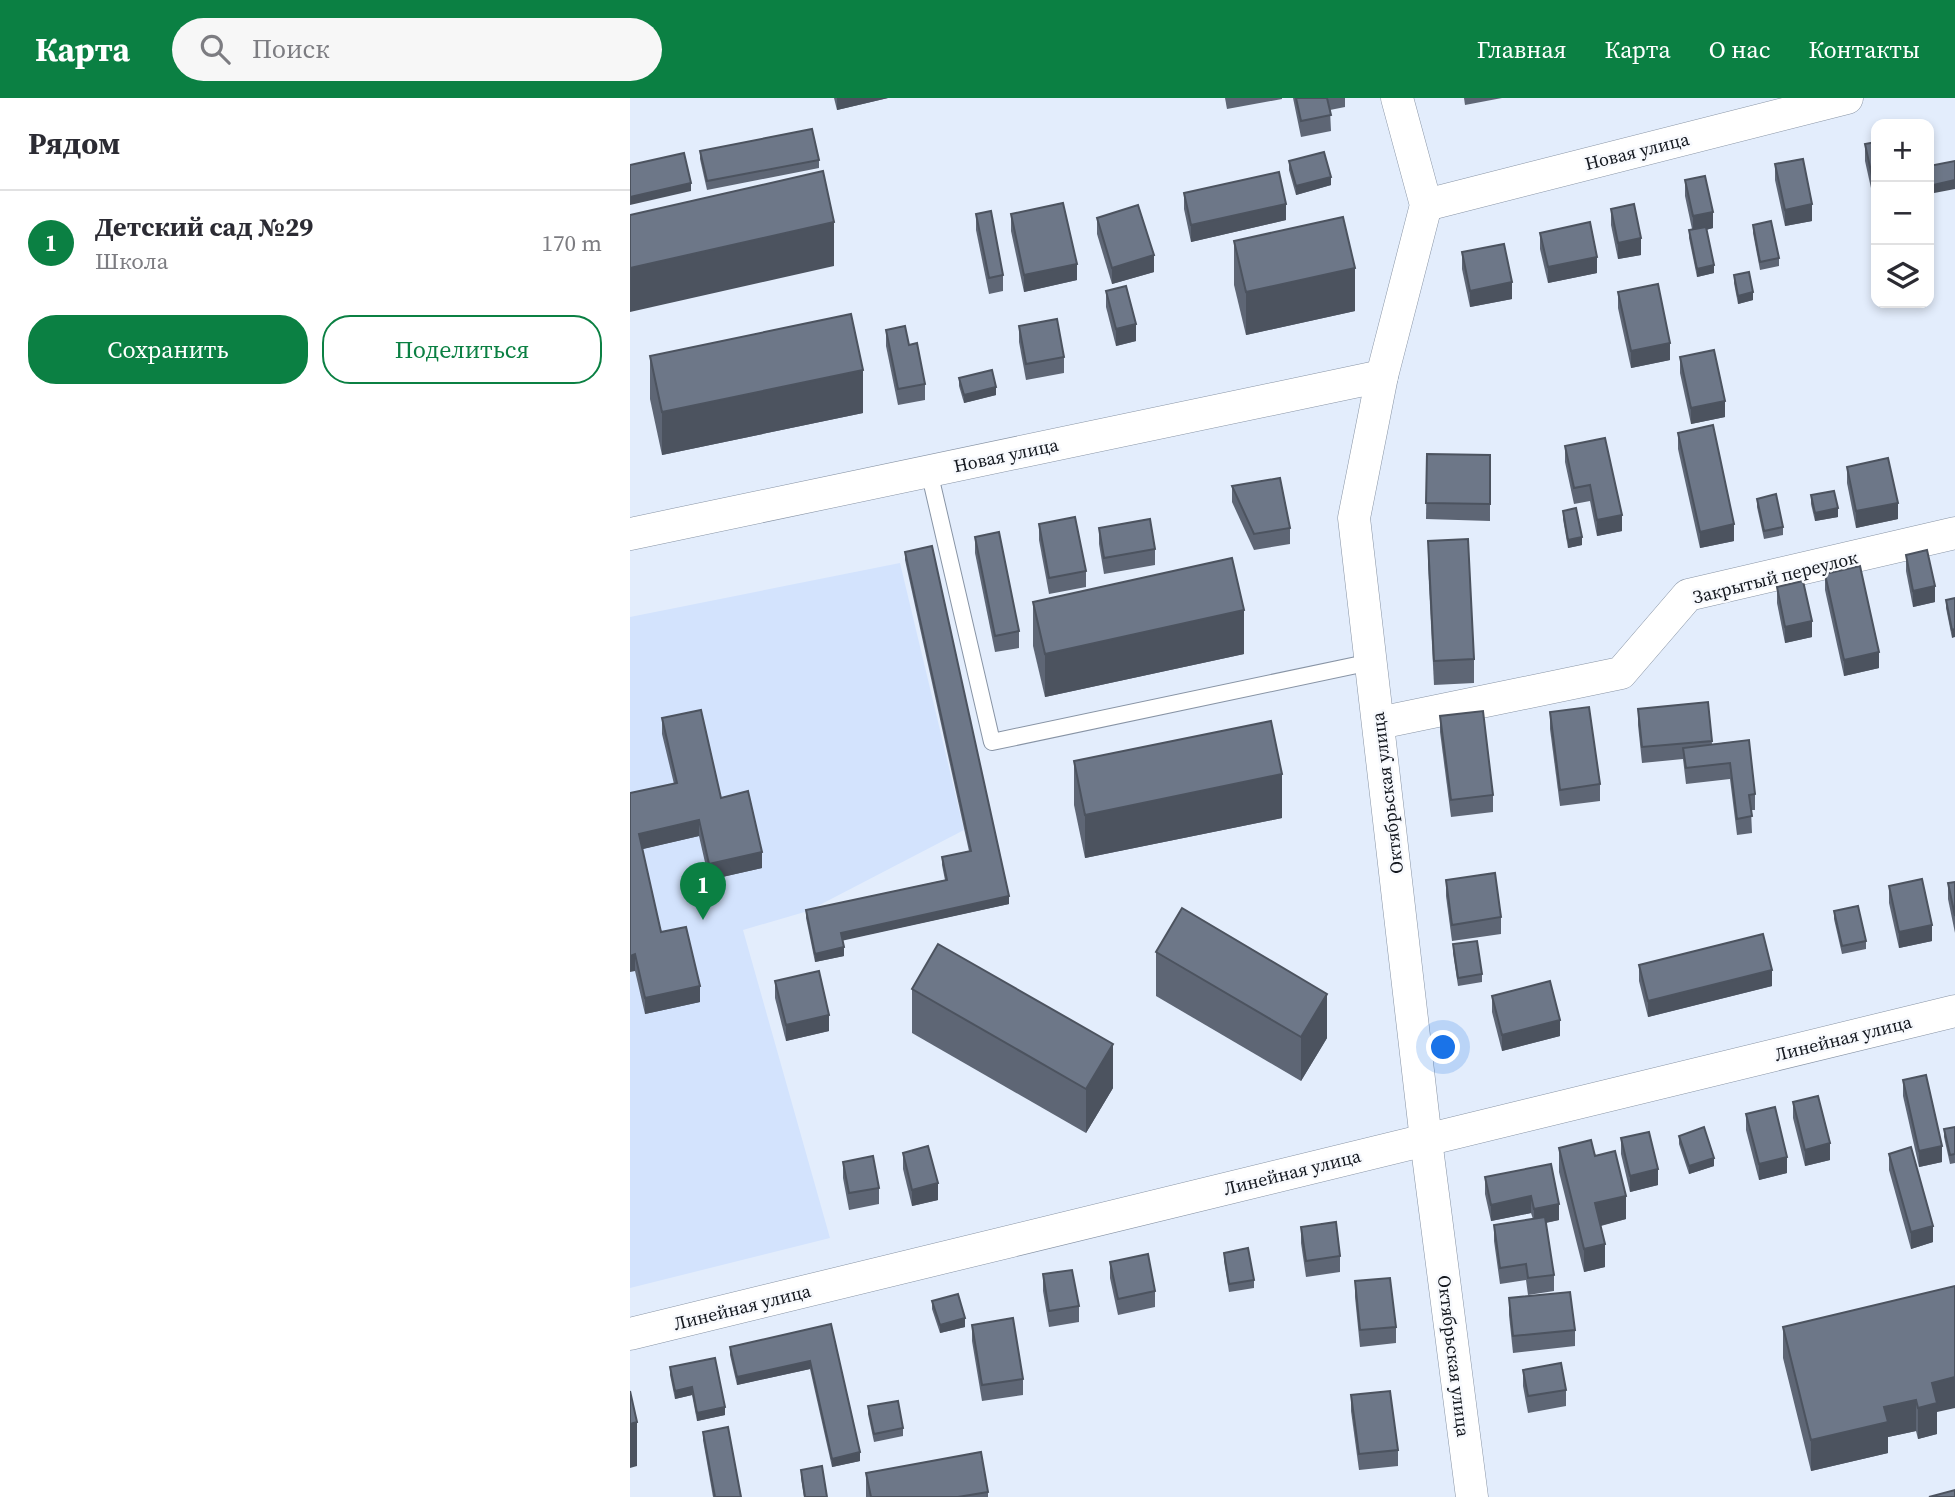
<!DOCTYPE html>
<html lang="ru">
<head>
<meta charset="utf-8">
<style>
	body { margin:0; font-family:"Source Serif 4",serif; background:#f7f7f7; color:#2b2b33 }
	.controls { position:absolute; right:21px; top:21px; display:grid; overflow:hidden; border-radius:14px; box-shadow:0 4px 10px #0003 }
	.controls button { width:63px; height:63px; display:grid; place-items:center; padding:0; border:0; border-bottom:2px solid #e1e1e2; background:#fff; color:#2b2b33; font:35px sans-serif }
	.you { position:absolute; left:814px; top:950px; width:24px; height:24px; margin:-18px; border:5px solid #fff; border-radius:50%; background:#1a73e8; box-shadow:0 0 0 10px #1a73e833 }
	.badge { display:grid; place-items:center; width:46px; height:46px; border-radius:50%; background:#0b8043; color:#fff; font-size:23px; font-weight:700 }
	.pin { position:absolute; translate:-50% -58px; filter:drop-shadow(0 2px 4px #0008) }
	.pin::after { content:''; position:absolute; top:37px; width:24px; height:21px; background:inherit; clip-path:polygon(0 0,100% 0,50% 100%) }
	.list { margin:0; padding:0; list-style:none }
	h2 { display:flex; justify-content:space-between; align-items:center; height:91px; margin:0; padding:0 28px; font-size:30px }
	h2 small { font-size:23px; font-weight:400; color:#7c7c81 }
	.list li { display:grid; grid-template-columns:46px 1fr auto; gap:21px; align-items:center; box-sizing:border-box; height:105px; padding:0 28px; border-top:2px solid #e1e1e2 }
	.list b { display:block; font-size:26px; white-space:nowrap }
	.list p { margin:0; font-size:23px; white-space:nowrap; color:#7c7c81 }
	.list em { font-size:23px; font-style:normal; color:#7c7c81 }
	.actions { display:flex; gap:14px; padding:21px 28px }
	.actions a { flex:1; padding:16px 0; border:2px solid #0b8043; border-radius:28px; text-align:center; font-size:24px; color:#0b8043 }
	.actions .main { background:#0b8043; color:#fff }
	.icon { flex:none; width:38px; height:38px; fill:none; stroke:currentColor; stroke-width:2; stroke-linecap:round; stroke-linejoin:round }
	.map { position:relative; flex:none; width:1325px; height:1399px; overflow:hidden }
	header { display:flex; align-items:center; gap:42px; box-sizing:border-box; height:98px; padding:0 35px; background:#0b8043; color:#fff }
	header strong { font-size:33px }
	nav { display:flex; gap:38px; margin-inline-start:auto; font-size:24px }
	.search { width:490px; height:63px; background:#f7f7f7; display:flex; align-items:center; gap:18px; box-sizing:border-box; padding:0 24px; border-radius:38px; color:#7c7c81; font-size:26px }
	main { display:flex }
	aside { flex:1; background:#fff }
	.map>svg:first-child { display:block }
	.built { fill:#d3e3fd }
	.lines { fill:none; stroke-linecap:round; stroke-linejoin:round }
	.lane-casing { stroke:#8894a5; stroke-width:18 }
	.street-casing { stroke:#8894a5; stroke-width:33 }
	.lane { stroke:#fff; stroke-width:16 }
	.street { stroke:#fff; stroke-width:32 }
	.wall { fill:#5e6675 }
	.shaded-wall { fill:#4c535f }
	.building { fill:#6d7788; stroke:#4c535f; stroke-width:2 }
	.labels { text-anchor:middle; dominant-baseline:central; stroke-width:5; stroke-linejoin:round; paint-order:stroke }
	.street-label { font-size:18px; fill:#12161d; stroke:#f7f9fd }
</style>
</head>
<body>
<header>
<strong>Карта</strong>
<div class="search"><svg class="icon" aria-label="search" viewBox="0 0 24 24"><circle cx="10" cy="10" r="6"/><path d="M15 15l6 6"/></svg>Поиск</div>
<nav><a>Главная</a><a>Карта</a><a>О нас</a><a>Контакты</a></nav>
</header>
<main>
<aside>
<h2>Рядом<small></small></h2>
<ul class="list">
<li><span class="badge">1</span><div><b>Детский сад №29</b><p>Школа</p></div><em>170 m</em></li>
</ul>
<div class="actions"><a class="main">Сохранить</a><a>Поделиться</a></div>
</aside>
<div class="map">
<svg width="1325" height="1399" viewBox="0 0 1325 1399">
	<rect width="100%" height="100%" fill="#e3edfc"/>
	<path class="built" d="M270,465L334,732L178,813L113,832L200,1140L0,1190V519Z"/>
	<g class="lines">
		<g class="lane-casing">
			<path id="lane" d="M299,373L362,644L741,564"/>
		</g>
		<g class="street-casing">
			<g id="street">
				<path d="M767,0L796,107L752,278L724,420L796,1042L842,1399"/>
				<path d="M796,107L1217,0"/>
				<path d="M0,436L752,278"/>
				<path d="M749,625L991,575L1058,497L1325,435"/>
				<path d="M0,1236L1325,913"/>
			</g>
		</g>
		<use href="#lane" class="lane"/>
		<use href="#street" class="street"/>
	</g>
	<g class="wall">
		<path d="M204,0H258L207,12Z"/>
		<path d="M595,0H652V1L597,11Z"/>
		<path d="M663,0H715V9L700,12L701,33L671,39Z"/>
		<path d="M834,0H872L835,7Z"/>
		<path d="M1246,44L1245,108L1235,63V46Z"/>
		<path d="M70,53L189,62V70L77,92L70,61Z"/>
		<path d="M659,63L701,87L666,97L659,72Z"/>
		<path d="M1145,66L1182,123L1155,128L1145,82Z"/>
		<path d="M1055,82L1083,130L1076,132L1084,175L1067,179L1059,140V132L1062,131L1055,98Z"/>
		<path d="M554,95L656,122L561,144L554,111Z"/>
		<path d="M981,111L1011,157L988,161L981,127Z"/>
		<path d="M346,116L373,177V193L359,196L346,132Z"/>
		<path d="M381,116L447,182L394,194L381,133Z"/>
		<path d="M467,120L524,174L482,186L467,136Z"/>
		<path d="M1123,127L1149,160V168L1130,172L1123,135Z"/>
		<path d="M910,135L967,175L918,185L910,151Z"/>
		<path d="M604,143L725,213L616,237L604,187Z"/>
		<path d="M832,154L882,201L840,209L832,171Z"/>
		<path d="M1104,177L1123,202L1108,206L1104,185Z"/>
		<path d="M476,193L506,243L486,248L476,209Z"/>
		<path d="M988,194L1040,262L1001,270L988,210Z"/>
		<path d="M389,228L434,259V275L396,282L389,244Z"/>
		<path d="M256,232L279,247L295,286V302L268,307L256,248Z"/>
		<path d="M20,258L233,315L32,357L20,301Z"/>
		<path d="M1050,259L1095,319L1061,326L1050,275Z"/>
		<path d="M329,280L366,297L334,305L329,288Z"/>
		<path d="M1048,335L1104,443L1070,450L1048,351Z"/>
		<path d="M935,348L992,433L967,438L960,403L944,406L935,364Z"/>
		<path d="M797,356L860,357V423L796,421Z"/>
		<path d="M1217,369L1268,421L1226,430L1217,385Z"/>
		<path d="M602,388L660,430V446L624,452L602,404Z"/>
		<path d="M1181,397L1208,419L1185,423L1181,406Z"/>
		<path d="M1127,401L1153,429V437L1134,441L1127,409Z"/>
		<path d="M933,413L952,447L938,450L933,421Z"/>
		<path d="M409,426L456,473V489L419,496L409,442Z"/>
		<path d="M469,430L525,451V467L474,476L469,446Z"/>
		<path d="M345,439L389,533V550L365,554L345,455Z"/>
		<path d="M798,443L844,561V585L804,587L798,467Z"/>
		<path d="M275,454L379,806L212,842L214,858L185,864L176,820V812L315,782L312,767V759L339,753L275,462Z"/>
		<path d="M1276,457L1305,504L1283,509L1276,473Z"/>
		<path d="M1195,476L1249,570L1214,578L1195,492Z"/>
		<path d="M1147,489L1182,539L1155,545L1147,505Z"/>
		<path d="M1325,500L1322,540L1316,510V502Z"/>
		<path d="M403,504L614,556L415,599L403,548Z"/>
		<path d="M1078,604L1082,646L1119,642L1125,696V712H1121L1122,735L1107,737L1100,681L1056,686L1053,661L1012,665L1008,627V611Z"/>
		<path d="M920,614L970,686V703L930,708L920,631Z"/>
		<path d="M810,618L863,697V714L821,719L810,634Z"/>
		<path d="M32,620L91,700L132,770L79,782L69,738L12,751L31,834L70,904L15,916L5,873L0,695L44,686L32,636Z"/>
		<path d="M444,663L652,720L455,760L444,707Z"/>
		<path d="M816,782L871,819V836L822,843L816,798Z"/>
		<path d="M1325,784V835L1318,801V785Z"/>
		<path d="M1259,788L1302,843L1269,850L1259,805Z"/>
		<path d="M1204,813L1236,843V851L1212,856L1204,821Z"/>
		<path d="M823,846L852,876V884L828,888L823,855Z"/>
		<path d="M526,854L697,940L671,983L526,898Z"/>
		<path d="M1009,867L1142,888L1018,919L1009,883Z"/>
		<path d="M145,883L199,933L156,943L145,900Z"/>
		<path d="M282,891L483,990L456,1035L282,935Z"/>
		<path d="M862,898L930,938L872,953L862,914Z"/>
		<path d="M1273,982L1312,1064L1289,1069L1273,998Z"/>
		<path d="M1163,1004L1200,1062L1175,1068L1163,1020Z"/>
		<path d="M1116,1016L1157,1075L1129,1082L1116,1032Z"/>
		<path d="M1325,1029V1065L1320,1066L1314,1039V1031Z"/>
		<path d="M1049,1038L1084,1068L1059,1076L1049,1046Z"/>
		<path d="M991,1040L1028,1087L1000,1094L991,1056Z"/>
		<path d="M929,1050L965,1058L996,1121L971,1128L975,1169L954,1174L929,1074Z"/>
		<path d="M273,1055L308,1102L282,1108L273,1071Z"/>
		<path d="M1259,1056L1303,1144L1281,1151L1259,1072Z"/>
		<path d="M213,1064L249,1090V1106L219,1112L213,1080Z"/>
		<path d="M921,1066L929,1122L916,1125L924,1177V1193L898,1197L896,1182L870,1186L864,1143V1127L903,1121L901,1115L861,1123L855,1096V1079Z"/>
		<path d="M671,1129L710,1158V1174L676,1179L671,1145Z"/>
		<path d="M594,1155L624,1182V1190L599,1194L594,1163Z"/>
		<path d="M480,1164L525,1193V1209L488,1217L480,1180Z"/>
		<path d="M413,1176L449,1208V1224L419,1229L413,1193Z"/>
		<path d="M725,1183L766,1229V1245L730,1249L725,1199Z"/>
		<path d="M879,1200L945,1232V1248L883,1255L879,1217Z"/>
		<path d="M302,1203L335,1229L310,1235L302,1211Z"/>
		<path d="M201,1226L230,1363L202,1369L180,1271L107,1287L100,1257V1249Z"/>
		<path d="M342,1227L393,1281V1297L352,1303L342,1243Z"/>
		<path d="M1153,1229L1307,1314V1336L1288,1341L1286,1333L1258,1339V1355L1181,1373L1153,1260Z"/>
		<path d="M40,1269L95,1317L67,1323L62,1297L45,1301L40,1277Z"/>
		<path d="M893,1272L936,1292V1308L898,1315L893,1288Z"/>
		<path d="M721,1297L768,1352V1368L729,1372L721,1313Z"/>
		<path d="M238,1308L273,1330V1338L244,1344L238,1316Z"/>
		<path d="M73,1334L111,1399H83L73,1342Z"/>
		<path d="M171,1372L197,1399H174L171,1380Z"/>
		<path d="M236,1375L358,1394V1399H236Z"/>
	</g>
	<g class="shaded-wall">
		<path d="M207,0H258L207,12Z"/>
		<path d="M701,79V87L666,97V88Z"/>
		<path d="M1325,82V91L1299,96V88Z"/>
		<path d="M61,85V93L0,107V99Z"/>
		<rect x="1245" y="92" width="1" height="16"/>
		<path d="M656,106V122L561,144V127Z"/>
		<path d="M1182,106V123L1155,128V112Z"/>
		<path d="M1083,114V130L1063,135V118Z"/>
		<path d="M204,124V168L0,214V170Z"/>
		<path d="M1011,140V157L988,161V145Z"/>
		<path d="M524,157V174L482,186V170Z"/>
		<path d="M967,159V175L918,185V169Z"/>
		<path d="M447,166V182L394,194V177Z"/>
		<path d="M1084,167V175L1067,179V171Z"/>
		<path d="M725,170V213L616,237V194Z"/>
		<path d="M882,184V201L840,209V193Z"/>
		<path d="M1123,194V202L1108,206V198Z"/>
		<path d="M506,226V243L486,248V231Z"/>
		<path d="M1040,245V262L1001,270V253Z"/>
		<path d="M233,272V315L32,357V314Z"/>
		<path d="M366,289V297L334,305V297Z"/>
		<path d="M1095,303V319L1061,326V310Z"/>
		<path d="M1268,405V421L1226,430V413Z"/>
		<path d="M1208,410V419L1185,423V415Z"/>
		<path d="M992,417V433L967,438V422Z"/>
		<path d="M1104,426V443L1070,450V434Z"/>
		<path d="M952,439V447L938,450V442Z"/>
		<path d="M1305,488V504L1283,509V493Z"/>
		<path d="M614,512V556L415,599V556Z"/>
		<path d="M1182,523V539L1155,545V529Z"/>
		<path d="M1325,531V539L1322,540V532Z"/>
		<path d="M1249,554V570L1214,578V562Z"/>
		<path d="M652,676V720L455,760V717Z"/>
		<path d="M69,722V738L9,752V736Z"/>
		<path d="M132,754V770L79,782V766Z"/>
		<path d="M379,798V806L211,843V835Z"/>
		<path d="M1302,827V843L1269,850V834Z"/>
		<path d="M214,849V858L185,864V856Z"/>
		<path d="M5,856V873L0,874V858Z"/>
		<path d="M1142,872V888L1018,919V903Z"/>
		<path d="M70,888V904L15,916V900Z"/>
		<path d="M697,896V940L671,983V939Z"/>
		<path d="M199,917V933L156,943V927Z"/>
		<path d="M930,922V938L872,953V937Z"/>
		<path d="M483,946V990L456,1035V991Z"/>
		<path d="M1200,1045V1062L1175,1068V1052Z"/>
		<path d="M1312,1048V1064L1289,1069V1053Z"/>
		<path d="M1157,1059V1075L1129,1082V1066Z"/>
		<path d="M1084,1060V1068L1059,1076V1068Z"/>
		<path d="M1028,1071V1087L1000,1094V1078Z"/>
		<path d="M308,1085V1102L282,1108V1092Z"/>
		<path d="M901,1098V1115L861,1123V1107Z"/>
		<path d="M996,1098V1121L965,1129V1105Z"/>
		<path d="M929,1106V1122L904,1127V1111Z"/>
		<path d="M1303,1128V1144L1281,1151V1134Z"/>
		<path d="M975,1146V1169L954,1174V1151Z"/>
		<path d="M335,1220V1229L310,1235V1227Z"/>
		<path d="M180,1263V1271L107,1287V1279Z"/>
		<path d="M1325,1279V1310L1307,1314V1336L1288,1341V1310L1302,1285Z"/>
		<path d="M62,1289V1297L45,1301V1293Z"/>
		<path d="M1286,1302V1333L1258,1339V1355L1181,1373V1342L1254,1309Z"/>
		<path d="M95,1309V1317L67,1323V1315Z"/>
		<path d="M7,1324V1368L0,1370V1326Z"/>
		<path d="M230,1354V1363L202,1369V1361Z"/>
	</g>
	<g class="building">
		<path d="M666,0H697L701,17L671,23Z"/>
		<path d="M182,31L189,62L77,83L70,53Z"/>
		<path d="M1246,44V92H1245L1235,46Z"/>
		<path d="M694,54L701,79L666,88L659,63Z"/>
		<path d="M54,55L61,85L0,99V67Z"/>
		<path d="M1173,61L1182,106L1155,112L1145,66Z"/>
		<path d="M1325,63V82L1299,88V68Z"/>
		<path d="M193,73L204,124L0,170V117Z"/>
		<path d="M649,74L656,106L561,127L554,95Z"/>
		<path d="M1075,78L1083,114L1063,118L1055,82Z"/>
		<path d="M433,105L447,166L394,177L381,116Z"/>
		<path d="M1004,106L1011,140L988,145L981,111Z"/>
		<path d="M508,107L524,157L482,170L467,120Z"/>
		<path d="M361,113L373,177L359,180L346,116Z"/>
		<path d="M713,119L725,170L616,194L604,143Z"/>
		<path d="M1141,123L1149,160L1130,164L1123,127Z"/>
		<path d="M960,124L967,159L918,169L910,135Z"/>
		<path d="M1076,129L1084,167L1067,171L1059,132Z"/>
		<path d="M874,146L882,184L840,193L832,154Z"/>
		<path d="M1119,174L1123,194L1108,198L1104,177Z"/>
		<path d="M1028,186L1040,245L1001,253L988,194Z"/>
		<path d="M496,188L506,226L486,231L476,193Z"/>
		<path d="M221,216L233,272L32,314L20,258Z"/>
		<path d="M427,221L434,259L396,266L389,228Z"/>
		<path d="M275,228L279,247L287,245L295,286L268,291L256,232Z"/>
		<path d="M1084,252L1095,303L1061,310L1050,259Z"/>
		<path d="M362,272L366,289L334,297L329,280Z"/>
		<path d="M1083,327L1104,426L1070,434L1048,335Z"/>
		<path d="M975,340L992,417L967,422L960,387L944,390L935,348Z"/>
		<path d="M797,356L860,357V406L796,405Z"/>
		<path d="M1258,360L1268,405L1226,413L1217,369Z"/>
		<path d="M650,380L660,430L624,436L602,388Z"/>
		<path d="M1204,393L1208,410L1185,415L1181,397Z"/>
		<path d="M1146,396L1153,429L1134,433L1127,401Z"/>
		<path d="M946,410L952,439L938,442L933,413Z"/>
		<path d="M445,419L456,473L419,480L409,426Z"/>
		<path d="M520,421L525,451L474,460L469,430Z"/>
		<path d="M369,434L389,533L365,538L345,439Z"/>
		<path d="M838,441L844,561L804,563L798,443Z"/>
		<path d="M302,448L379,798L211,835L214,849L185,856L176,812L317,782L312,759L341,753L275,454Z"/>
		<path d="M1297,452L1305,488L1283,493L1276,457Z"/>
		<path d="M602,460L614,512L415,556L403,504Z"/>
		<path d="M1230,468L1249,554L1214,562L1195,476Z"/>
		<path d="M1173,483L1182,523L1155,529L1147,489Z"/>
		<path d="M1325,500V531L1322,532L1316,502Z"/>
		<path d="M1078,604L1082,643L1012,649L1008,611Z"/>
		<path d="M959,609L970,686L930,692L920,614Z"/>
		<path d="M71,612L91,700L118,693L132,754L79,766L69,722L9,736L31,834L56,829L70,888L15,900L5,856L0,858V695L47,685L32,620Z"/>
		<path d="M853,613L863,697L821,702L810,618Z"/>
		<path d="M641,623L652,676L455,717L444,663Z"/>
		<path d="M1119,642L1125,696L1119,697L1122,718L1107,721L1100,665L1056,670L1053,650Z"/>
		<path d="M865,775L871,819L822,827L816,782Z"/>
		<path d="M1292,781L1302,827L1269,834L1259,788Z"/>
		<path d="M1325,784V818L1318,785Z"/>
		<path d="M1228,808L1236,843L1212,848L1204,813Z"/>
		<path d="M552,810L697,896L671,939L526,854Z"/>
		<path d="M1133,836L1142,872L1018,903L1009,867Z"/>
		<path d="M847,843L852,876L828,880L823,846Z"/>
		<path d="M308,846L483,946L456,991L282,891Z"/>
		<path d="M189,873L199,917L156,927L145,883Z"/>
		<path d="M920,883L930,922L872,937L862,898Z"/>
		<path d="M1296,977L1312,1048L1289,1053L1273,982Z"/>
		<path d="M1188,998L1200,1045L1175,1052L1163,1004Z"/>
		<path d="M1145,1009L1157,1059L1129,1066L1116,1016Z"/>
		<path d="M1074,1029L1084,1060L1059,1068L1049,1038Z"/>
		<path d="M1325,1029V1056L1320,1057L1314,1031Z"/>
		<path d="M1019,1034L1028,1071L1000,1078L991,1040Z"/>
		<path d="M961,1042L965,1058L985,1053L996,1098L965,1105L975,1146L954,1151L929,1050Z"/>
		<path d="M298,1048L308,1085L282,1092L273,1055Z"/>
		<path d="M1281,1049L1303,1128L1281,1134L1259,1056Z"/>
		<path d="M243,1058L249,1090L219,1095L213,1064Z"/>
		<path d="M921,1066L929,1106L904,1111L901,1098L861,1107L855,1079Z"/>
		<path d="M915,1119L924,1177L898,1180L896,1166L870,1170L864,1127Z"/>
		<path d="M706,1124L710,1158L676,1163L671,1129Z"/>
		<path d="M618,1150L624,1182L599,1186L594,1155Z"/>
		<path d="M518,1156L525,1193L488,1201L480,1164Z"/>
		<path d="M442,1172L449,1208L419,1213L413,1176Z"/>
		<path d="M760,1180L766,1229L730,1232L725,1183Z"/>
		<path d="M1325,1188V1279L1302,1285L1307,1305L1288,1310L1286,1302L1254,1309L1258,1324L1181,1342L1153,1229Z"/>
		<path d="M940,1194L945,1232L883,1238L879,1200Z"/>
		<path d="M328,1196L335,1220L310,1227L302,1203Z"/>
		<path d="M383,1220L393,1281L352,1287L342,1227Z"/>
		<path d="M201,1226L230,1354L202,1361L180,1263L107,1279L100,1249Z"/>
		<path d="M85,1260L95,1309L67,1315L62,1289L45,1293L40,1269Z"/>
		<path d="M931,1265L936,1292L898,1298L893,1272Z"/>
		<path d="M0,1293L7,1324L0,1326Z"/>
		<path d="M760,1293L768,1352L729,1356L721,1297Z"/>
		<path d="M268,1303L273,1330L244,1336L238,1308Z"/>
		<path d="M98,1329L111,1399H85L73,1334Z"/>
		<path d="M351,1354L358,1394L328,1399H241L236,1375Z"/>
		<path d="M192,1368L197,1399H175L171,1372Z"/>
		<path d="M1325,1392V1399H1299Z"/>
	</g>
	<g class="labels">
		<g class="street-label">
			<text transform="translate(1007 53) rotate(-14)">Новая улица</text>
			<text transform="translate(376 357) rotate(-12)">Новая улица</text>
			<text transform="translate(1145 479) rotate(-14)">Закрытый переулок</text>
			<text transform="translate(757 695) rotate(-97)">Октябрьская улица</text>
			<text transform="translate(1213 940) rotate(-14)">Линейная улица</text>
			<text transform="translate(662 1074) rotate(-14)">Линейная улица</text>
			<text transform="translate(112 1209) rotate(-14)">Линейная улица</text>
			<text transform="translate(824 1258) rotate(83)">Октябрьская улица</text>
		</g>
	</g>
</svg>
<div class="controls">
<button>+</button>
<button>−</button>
<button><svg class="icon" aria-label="layers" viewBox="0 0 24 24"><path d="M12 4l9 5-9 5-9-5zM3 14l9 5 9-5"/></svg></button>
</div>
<div class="you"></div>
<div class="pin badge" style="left:73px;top:822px">1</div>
</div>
</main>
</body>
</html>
